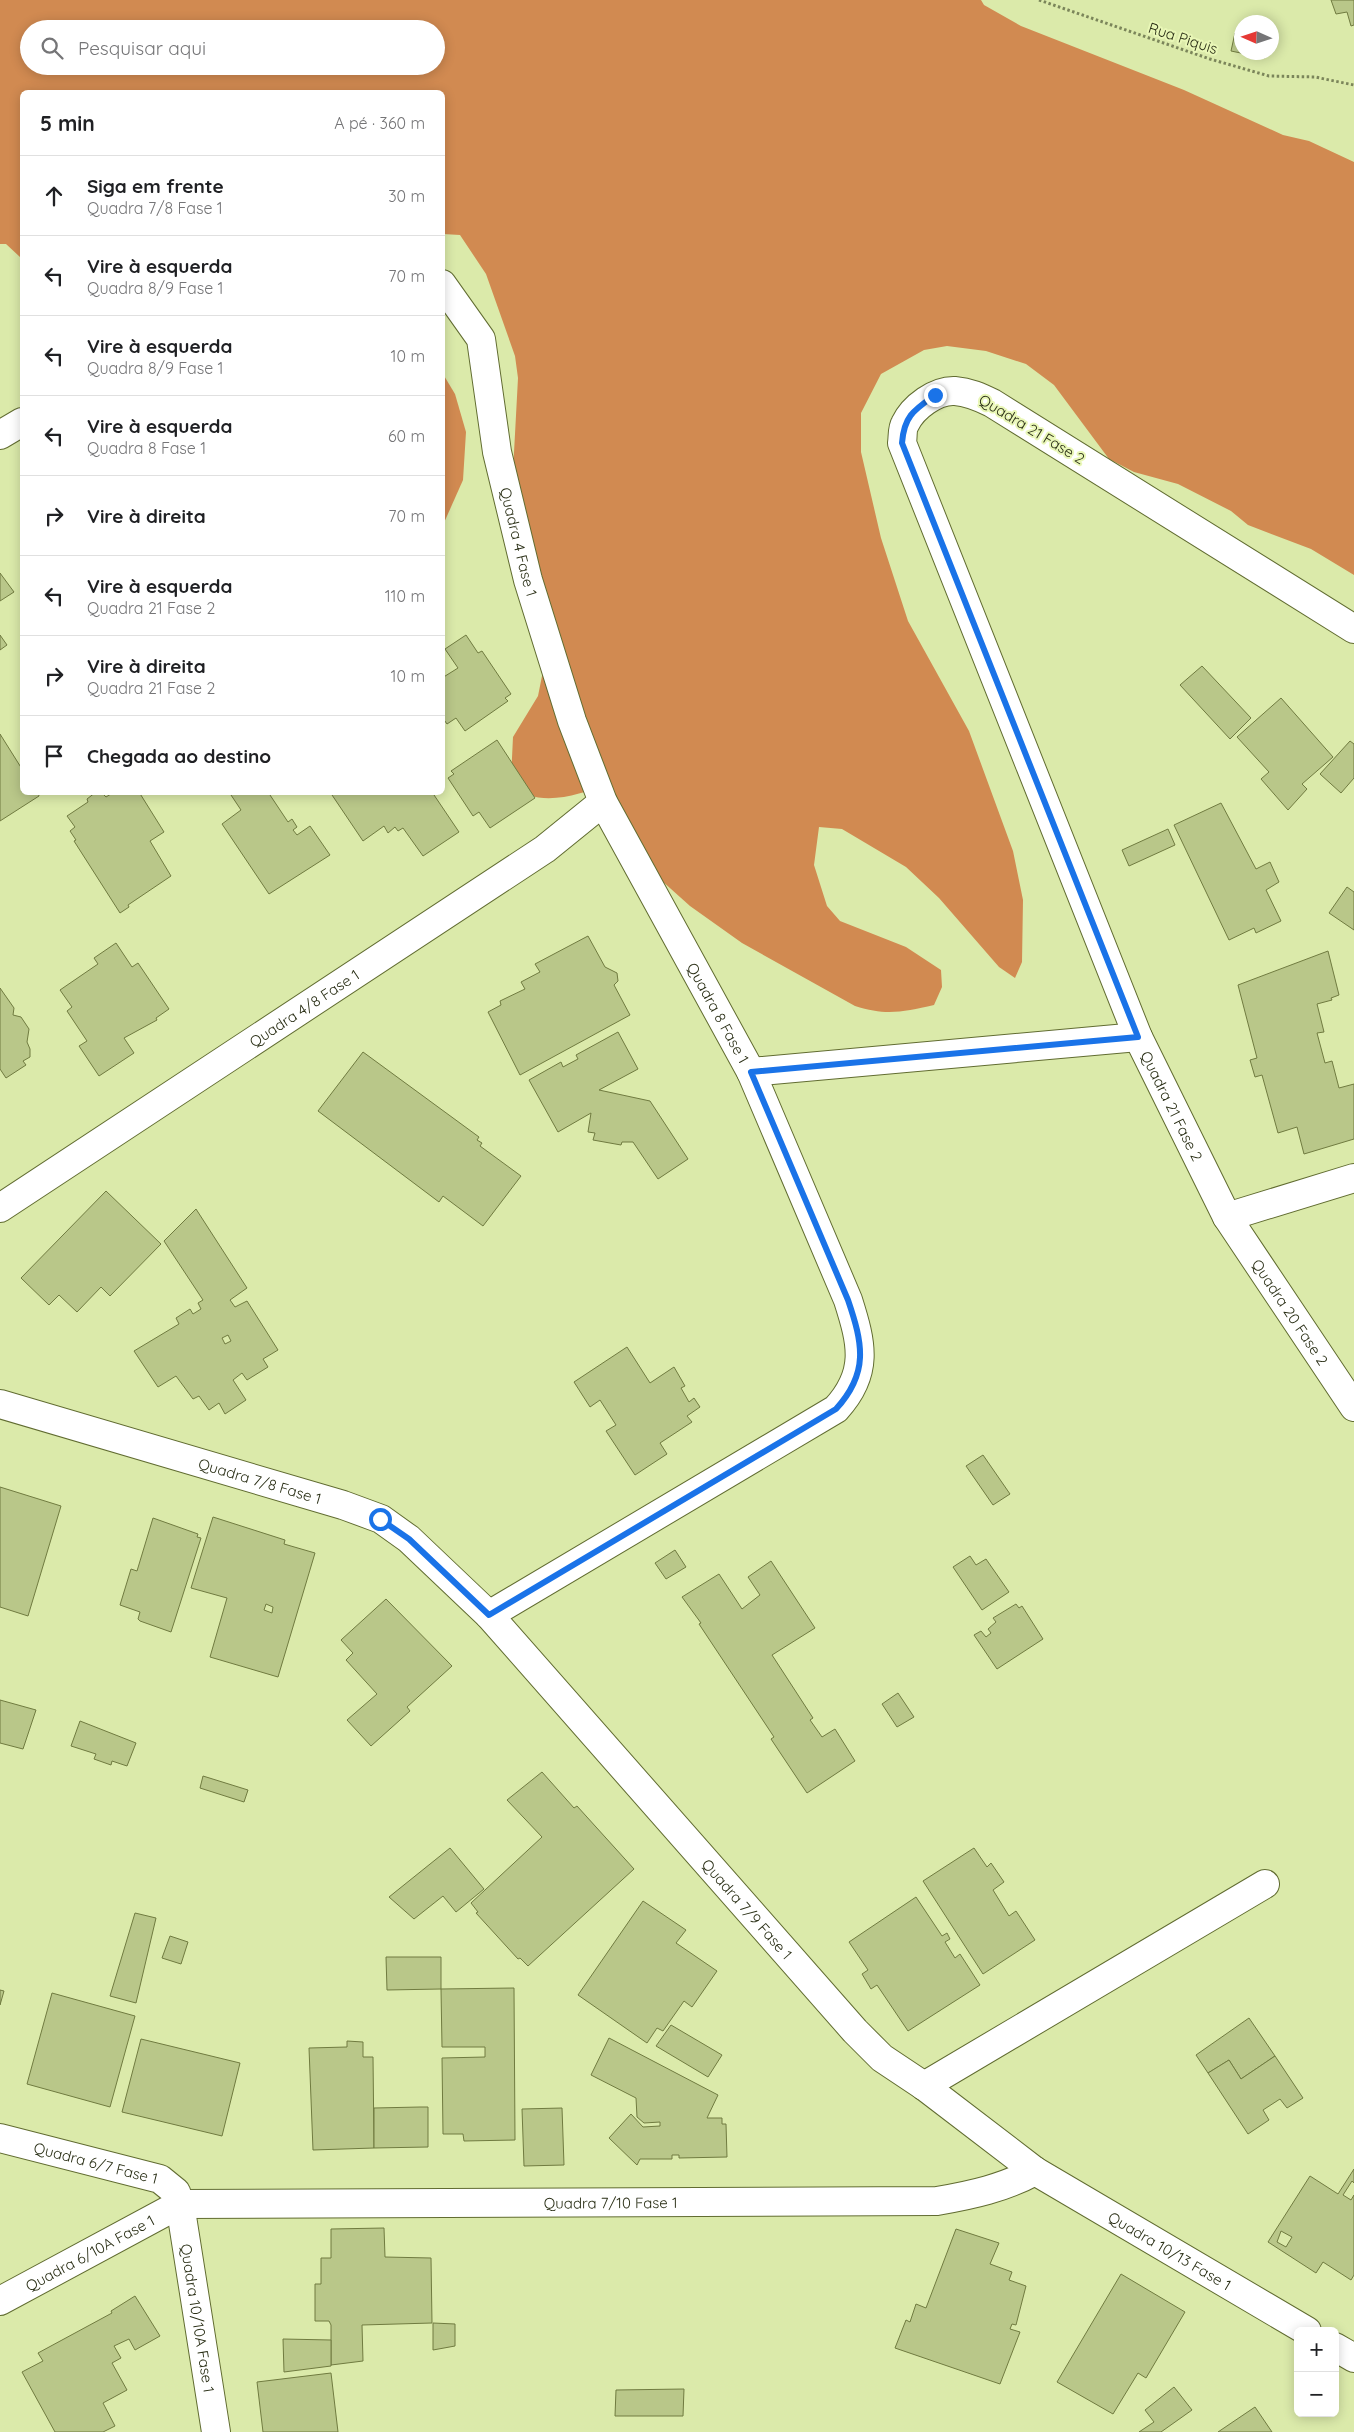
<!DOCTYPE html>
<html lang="pt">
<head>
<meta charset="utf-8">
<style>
	body { margin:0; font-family:Quicksand,sans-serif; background:#f2f2f2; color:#202124 }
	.controls { position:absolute; right:15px; bottom:15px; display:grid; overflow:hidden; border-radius:8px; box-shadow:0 2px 12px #0003 }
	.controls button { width:45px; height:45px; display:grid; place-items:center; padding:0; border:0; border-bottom:1px solid #e0e0e0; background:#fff; color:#202124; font:25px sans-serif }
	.compass { position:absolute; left:1234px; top:15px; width:45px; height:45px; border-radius:50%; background:#fff; box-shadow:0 2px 12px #0003; rotate:273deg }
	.stop { position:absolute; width:15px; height:15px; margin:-11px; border:4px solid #1a73e8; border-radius:50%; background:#fff }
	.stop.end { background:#1a73e8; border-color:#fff; box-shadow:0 1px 5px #0008 }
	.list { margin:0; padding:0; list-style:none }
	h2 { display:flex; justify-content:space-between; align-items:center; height:65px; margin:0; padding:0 20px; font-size:21px }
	h2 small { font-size:16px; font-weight:400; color:#757577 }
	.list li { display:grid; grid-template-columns:32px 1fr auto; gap:15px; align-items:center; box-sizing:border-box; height:80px; padding:0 20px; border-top:1px solid #e0e0e0 }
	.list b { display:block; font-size:19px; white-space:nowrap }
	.list p { margin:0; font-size:16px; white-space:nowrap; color:#757577 }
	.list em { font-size:16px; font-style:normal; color:#757577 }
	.icon { flex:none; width:28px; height:28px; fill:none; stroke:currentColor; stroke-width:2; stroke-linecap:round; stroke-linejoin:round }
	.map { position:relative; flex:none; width:1354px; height:2432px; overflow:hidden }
	.search { position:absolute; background:#fff; box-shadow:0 2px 12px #0003; left:20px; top:20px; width:425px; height:55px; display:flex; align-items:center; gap:12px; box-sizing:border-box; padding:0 18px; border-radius:28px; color:#757577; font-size:19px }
	.panel { position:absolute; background:#fff; box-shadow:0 2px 12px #0003; left:20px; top:90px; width:425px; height:705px; border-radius:8px }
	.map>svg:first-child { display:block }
	.forest { fill:#d18a51; fill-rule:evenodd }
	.building { fill:#b9c789; stroke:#707b40; fill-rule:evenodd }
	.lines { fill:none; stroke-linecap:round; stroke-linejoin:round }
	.street-casing { stroke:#616c31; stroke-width:30 }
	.path { stroke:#7b855a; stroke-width:3; stroke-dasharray:2.5 2.5; stroke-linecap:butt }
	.street { stroke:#fff; stroke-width:28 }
	.route { stroke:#1a73e8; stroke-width:6 }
	.labels { text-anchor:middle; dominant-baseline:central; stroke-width:4; stroke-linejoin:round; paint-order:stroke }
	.street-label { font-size:15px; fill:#2a2f16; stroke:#e9f7b7 }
</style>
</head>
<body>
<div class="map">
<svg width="1354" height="2432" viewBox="0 0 1354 2432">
	<rect width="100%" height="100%" fill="#dbeaaa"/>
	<g class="forest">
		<path d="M0,0H981L984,5L1021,26L1184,90L1283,135L1309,141L1354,162V575L1311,549L1248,525L1231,511L1178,484L1134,472L1109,459L1054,385L1026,364L986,351L947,346L924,350L881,374L861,413V452L881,538L908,621L969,731L1013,851L1023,900L1022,962L1015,978L999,967L939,898L906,867L842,829L819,827L814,865L827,906L840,921L906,947L941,970L942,987L934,1005C903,1012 886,1016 855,1006L742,943L690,906L623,846L608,785C583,792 555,804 528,795C522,793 516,784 511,779L513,737L538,696L542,676L545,630L512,490L518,378L515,356L486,274L460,235L443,234L442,92H22V264L20,257L6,244H0ZM29,29H436V66H29Z"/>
		<path d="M443,374L455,394L466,432L463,480L443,525Z"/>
	</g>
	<g class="building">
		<path d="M1331,0H1354V25L1351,26L1347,12L1336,14Z"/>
		<path d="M1235,33L1242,34V52H1266L1265,58L1231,51Z"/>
		<path d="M0,573L14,592L0,601Z"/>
		<path d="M0,635L7,645L0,650Z"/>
		<path d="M466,635L478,653L482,651L511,694L505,698L508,701L465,731L456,718L447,724L442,717V678L458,668L445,649Z"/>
		<path d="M1202,666L1251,718L1230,739L1180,685Z"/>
		<path d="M1281,698L1333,757L1302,784L1307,789L1288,810L1261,779L1269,772L1237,737Z"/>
		<path d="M0,734L22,769V792H38L39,796L0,821Z"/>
		<path d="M497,740L535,798L490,828L479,812L473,816L448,778L454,774L451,771Z"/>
		<path d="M1350,741L1354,744V778L1341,793L1320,774Z"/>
		<path d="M96,792H101L106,797L114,792H139L164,832L150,841L171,876L128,905L129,907L120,913L74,841L76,840L70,831L75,827L67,816L88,802L87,799Z"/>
		<path d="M229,792H268L288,822L292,819L297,827L293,830L297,835L310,826L330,855L269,894L222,824L241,810Z"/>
		<path d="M330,792H432L459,832L423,856L403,828L398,831L395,827L388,833L384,826L363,841Z"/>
		<path d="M1221,803L1256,869L1270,862L1279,882L1266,890L1281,921L1256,933L1254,928L1229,940L1174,825Z"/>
		<path d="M1168,829L1175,845L1129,866L1122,850Z"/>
		<path d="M1347,887L1354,892V930L1329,913Z"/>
		<path d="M588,936L605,967L617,973L618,981L614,985L630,1015L520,1075L488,1012L501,1005L500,1001L525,989L521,982L540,972L535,964Z"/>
		<path d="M116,943L132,967L138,963L169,1009L156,1018L157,1020L124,1038L134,1053L99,1076L79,1046L87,1041L67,1011L72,1007L60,990L98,964L94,958Z"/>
		<path d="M1328,951L1339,995L1331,998L1332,1000L1317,1004L1324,1032L1317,1033L1325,1063L1332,1061L1339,1088L1354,1084V1139L1304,1154L1297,1127L1278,1133L1262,1075L1255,1077L1250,1060L1257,1058L1238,985Z"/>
		<path d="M0,988L14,1008L13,1015L21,1017L29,1029L27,1042L30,1049V1057L23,1061L26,1065L6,1078L0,1069Z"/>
		<path d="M618,1032L638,1069L599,1090L650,1101L688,1159L658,1179L633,1142H622L621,1145L593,1140L595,1133L588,1132L591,1113L558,1132L529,1080L561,1062L563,1067L578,1059L576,1055Z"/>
		<path d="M363,1052L479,1137L477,1140L482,1143L480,1146L521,1176L483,1226L443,1196L439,1202L318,1111Z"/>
		<path d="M106,1191L161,1244L110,1296L101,1287L77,1312L59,1295L49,1305L21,1278Z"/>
		<path d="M196,1209L247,1288L230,1300L235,1307L247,1301L278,1350L263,1359L268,1367L247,1380L242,1373L233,1380L246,1400L225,1414L219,1403L209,1410L199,1396L193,1399L176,1376L158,1387L134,1351L179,1324L176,1318L190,1309L193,1314L201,1309L198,1303L203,1300L164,1241ZM228,1335L231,1341L225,1344L222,1338Z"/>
		<path d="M627,1347L650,1383L674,1367L685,1386L681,1388L689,1402L694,1398L700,1407L687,1416L692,1422L660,1443L667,1454L635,1475L606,1431L616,1425L600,1400L590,1407L574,1382Z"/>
		<path d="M983,1455L1010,1494L993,1505L966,1466Z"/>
		<path d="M0,1487L61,1506L28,1616L0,1607Z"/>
		<path d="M213,1517L285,1540L284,1544L315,1553L278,1677L210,1657L227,1598L191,1588ZM266,1604L273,1607L272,1613L264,1610Z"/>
		<path d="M153,1518L198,1534L197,1537L201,1538L171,1632L140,1621L138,1619L140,1612L120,1605L131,1569L137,1571Z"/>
		<path d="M675,1550L686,1567L666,1579L655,1563Z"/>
		<path d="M970,1556L976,1565L986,1559L1009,1592L982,1610L953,1567Z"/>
		<path d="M771,1561L815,1628L772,1655L813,1718L810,1720L822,1737L835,1729L855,1761L807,1793L771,1739L774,1737L699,1624L701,1623L682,1597L719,1574L742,1609L760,1595L748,1577Z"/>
		<path d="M386,1599L452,1666L407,1707L410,1711L371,1746L347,1720L377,1694L346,1660L353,1653L341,1640Z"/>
		<path d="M1016,1604L1019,1608L1022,1606L1043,1639L997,1669L974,1635L981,1631L986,1637L991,1633L988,1629L996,1622L993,1618Z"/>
		<path d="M898,1693L914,1717L897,1727L882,1704Z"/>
		<path d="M0,1700L36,1710L23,1749L0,1743Z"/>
		<path d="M80,1721L136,1743L127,1766L112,1761L111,1765L94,1759L96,1754L71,1746Z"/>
		<path d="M542,1772L574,1808L577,1806L634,1869L528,1966L520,1958L518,1959L476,1913L478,1912L471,1903L542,1837L507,1800Z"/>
		<path d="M203,1776L248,1790L244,1802L200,1788Z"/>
		<path d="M450,1848L484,1889L456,1912L443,1896L414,1919L389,1897Z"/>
		<path d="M974,1848L987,1867L991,1863L1004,1882L993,1890L1009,1916L1016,1911L1035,1940L983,1974L923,1881Z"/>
		<path d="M916,1897L942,1936L947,1933L950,1939L945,1942L955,1958L960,1954L980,1985L908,2031L877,1985L871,1989L862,1974L868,1970L849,1942Z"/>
		<path d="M643,1901L686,1930L676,1943L717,1971L692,2007L684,2001L663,2031L657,2028L647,2043L578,1995Z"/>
		<path d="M135,1913L156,1918L136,2003L110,1996Z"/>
		<path d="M170,1936L188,1942L181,1964L162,1958Z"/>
		<path d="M386,1957H441V1989L387,1990Z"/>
		<path d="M514,1988L515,2140L464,2141L463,2134H443L442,2058L485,2057V2047H442L441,1989Z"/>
		<path d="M0,1990L4,1991L0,2005Z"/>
		<path d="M52,1993L135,2016L110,2107L27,2084Z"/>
		<path d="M1249,2018L1275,2056L1241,2079L1229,2060L1208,2073L1196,2055Z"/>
		<path d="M671,2025L722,2055L708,2077L656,2046Z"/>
		<path d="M609,2038L718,2095L707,2118H722V2124H726L727,2157L679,2158V2155H672V2159H640L637,2165L609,2138L631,2114L643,2127L660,2126V2122L644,2123L637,2117L636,2098L591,2075Z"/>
		<path d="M141,2039L240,2063L222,2136L122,2112Z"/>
		<path d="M347,2041L363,2042V2057H373L374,2148L313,2150L309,2048L347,2047Z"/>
		<path d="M1275,2056L1303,2098L1287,2108L1280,2099L1263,2110L1269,2120L1248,2134L1208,2073L1229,2060L1241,2079Z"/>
		<path d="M420,2107H428V2147L374,2148V2108Z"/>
		<path d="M562,2108L564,2165L524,2166L522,2109Z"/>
		<path d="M1354,2169V2183L1352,2181L1343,2195L1351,2200L1354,2195V2275L1351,2280L1323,2262L1316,2273L1268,2242L1310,2176L1338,2194ZM1281,2231L1292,2237L1286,2247L1277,2242Z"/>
		<path d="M384,2228L385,2257L431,2258L432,2323L362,2325L363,2361L331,2365V2325L329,2321H315V2284H321V2258H331V2229Z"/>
		<path d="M956,2229L999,2243L990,2264L1012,2272L1009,2280L1026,2286L1016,2325L1012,2324L1010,2329L1020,2332L1000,2384L895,2348L906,2320L910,2322L916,2304L926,2308Z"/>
		<path d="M1121,2274L1185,2312L1146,2378L1138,2373L1113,2414L1057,2382Z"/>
		<path d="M135,2296L160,2336L135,2350L129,2339L114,2346L121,2358L112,2363L127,2390L103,2403L115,2426L103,2432H55L22,2372L43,2361L38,2353L112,2313L111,2311Z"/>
		<path d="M433,2323L455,2324V2346L433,2350Z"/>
		<path d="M283,2339L331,2340V2366L284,2372Z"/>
		<path d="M331,2373L338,2432H263L257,2382Z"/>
		<path d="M1174,2387L1192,2410L1161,2432H1139L1154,2422L1145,2410Z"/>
		<path d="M684,2389L683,2416H615L616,2390Z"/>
		<path d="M1255,2407L1272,2432H1218Z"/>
	</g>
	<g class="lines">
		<g class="street-casing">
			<g id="street">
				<path id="s1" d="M442,284L481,339L497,452L528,580L572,721L603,802L751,1072L848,1300C862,1344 869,1373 836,1409L489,1615"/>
				<path d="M0,435L22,422"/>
				<path id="s2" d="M1354,629L992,403C980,397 969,392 955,391C936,390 913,407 905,424C902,429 903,437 902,443L1138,1037L1227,1217L1354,1407"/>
				<path d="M751,1072L1138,1037"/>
				<path id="s3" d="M0,1208L545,849L603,802"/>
				<path d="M1227,1217L1354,1178"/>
				<path id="s4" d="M0,1404L343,1505L381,1519L409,1539L489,1615L855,2031L882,2058L924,2086L1035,2171L1307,2331"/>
				<path d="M924,2086L1265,1884"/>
				<path id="s5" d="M0,2138L160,2179L176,2192L180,2204L216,2432"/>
				<path id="s6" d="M0,2301L180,2204L937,2201C972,2195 1004,2188 1035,2171"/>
				<path d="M1335,2347L1354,2358"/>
			</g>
		</g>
		<path class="path" d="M1039,0L1210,59L1269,76L1315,77L1354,85"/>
		<use href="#street" class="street"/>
	</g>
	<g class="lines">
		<path class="route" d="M380,1519L409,1539L489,1615L836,1409C869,1373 863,1344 848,1300L751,1072L1138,1037L902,443C904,416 914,410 935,395"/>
	</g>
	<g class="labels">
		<g class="street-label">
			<text transform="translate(1183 38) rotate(18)">Rua Piquis</text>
			<text transform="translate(1032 429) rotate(31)">Quadra 21 Fase 2</text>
			<text stroke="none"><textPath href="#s1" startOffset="274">Quadra 4 Fase 1</textPath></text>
			<text stroke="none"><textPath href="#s3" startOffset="364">Quadra 4/8 Fase 1</textPath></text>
			<text stroke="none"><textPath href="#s1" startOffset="788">Quadra 8 Fase 1</textPath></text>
			<text stroke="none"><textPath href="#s2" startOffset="1264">Quadra 21 Fase 2</textPath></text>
			<text stroke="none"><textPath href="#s2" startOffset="1502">Quadra 20 Fase 2</textPath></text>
			<text stroke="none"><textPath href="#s4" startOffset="271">Quadra 7/8 Fase 1</textPath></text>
			<text stroke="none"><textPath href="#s4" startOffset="934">Quadra 7/9 Fase 1</textPath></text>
			<text stroke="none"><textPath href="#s5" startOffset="99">Quadra 6/7 Fase 1</textPath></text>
			<text stroke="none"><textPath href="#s6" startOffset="635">Quadra 7/10 Fase 1</textPath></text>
			<text stroke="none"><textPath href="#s4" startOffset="1482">Quadra 10/13 Fase 1</textPath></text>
			<text stroke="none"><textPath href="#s6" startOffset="102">Quadra 6/10A Fase 1</textPath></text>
			<text stroke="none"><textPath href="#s5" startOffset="314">Quadra 10/10A Fase 1</textPath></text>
		</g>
	</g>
</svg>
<div class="controls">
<button>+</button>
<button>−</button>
</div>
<svg class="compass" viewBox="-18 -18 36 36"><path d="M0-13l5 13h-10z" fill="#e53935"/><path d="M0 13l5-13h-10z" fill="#757577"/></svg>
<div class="stop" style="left:380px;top:1519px"></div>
<div class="stop end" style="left:935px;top:395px"></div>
<div class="search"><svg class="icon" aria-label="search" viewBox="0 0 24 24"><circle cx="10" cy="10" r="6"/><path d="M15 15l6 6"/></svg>Pesquisar aqui</div>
<section class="panel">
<h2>5 min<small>A pé · 360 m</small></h2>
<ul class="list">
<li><svg class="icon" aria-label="ahead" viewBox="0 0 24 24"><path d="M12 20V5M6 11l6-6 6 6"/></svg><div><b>Siga em frente</b><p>Quadra 7/8 Fase 1</p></div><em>30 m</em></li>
<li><svg class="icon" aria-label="left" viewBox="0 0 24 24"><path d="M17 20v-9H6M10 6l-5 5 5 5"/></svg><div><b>Vire à esquerda</b><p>Quadra 8/9 Fase 1</p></div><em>70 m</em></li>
<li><svg class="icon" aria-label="left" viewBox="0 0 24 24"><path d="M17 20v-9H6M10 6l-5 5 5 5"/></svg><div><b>Vire à esquerda</b><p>Quadra 8/9 Fase 1</p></div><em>10 m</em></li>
<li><svg class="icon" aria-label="left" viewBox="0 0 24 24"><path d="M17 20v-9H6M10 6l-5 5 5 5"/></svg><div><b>Vire à esquerda</b><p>Quadra 8 Fase 1</p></div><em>60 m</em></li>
<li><svg class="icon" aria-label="right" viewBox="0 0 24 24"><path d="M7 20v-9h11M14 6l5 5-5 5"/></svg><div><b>Vire à direita</b></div><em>70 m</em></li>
<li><svg class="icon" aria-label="left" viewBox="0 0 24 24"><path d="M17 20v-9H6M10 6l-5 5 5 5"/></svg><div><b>Vire à esquerda</b><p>Quadra 21 Fase 2</p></div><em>110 m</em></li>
<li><svg class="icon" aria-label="right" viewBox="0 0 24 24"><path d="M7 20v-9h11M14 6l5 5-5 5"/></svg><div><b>Vire à direita</b><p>Quadra 21 Fase 2</p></div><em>10 m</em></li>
<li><svg class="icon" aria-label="arrive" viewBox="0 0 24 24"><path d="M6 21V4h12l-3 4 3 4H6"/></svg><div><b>Chegada ao destino</b></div></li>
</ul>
</section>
</div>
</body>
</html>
